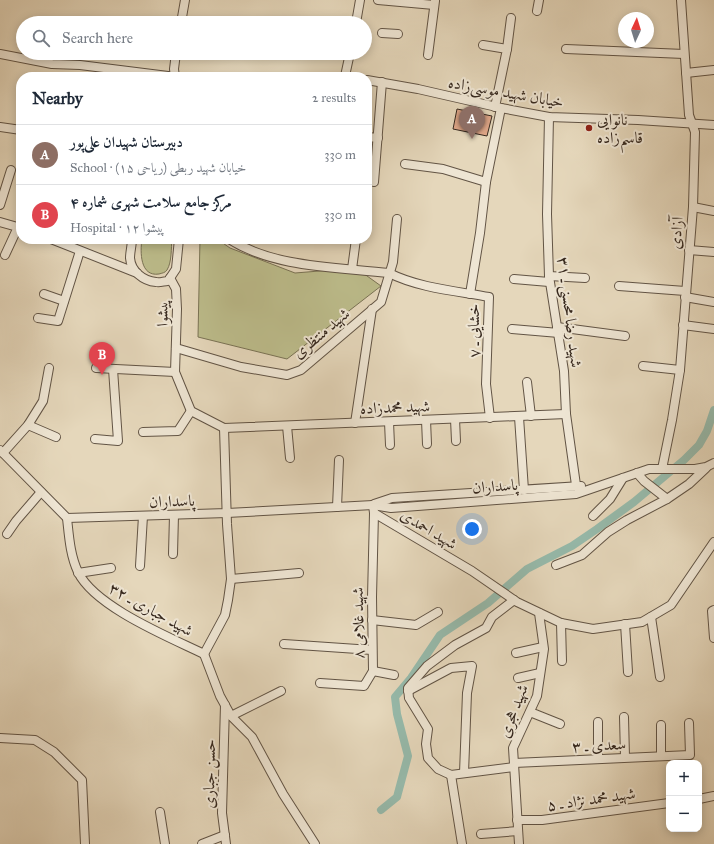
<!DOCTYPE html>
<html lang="en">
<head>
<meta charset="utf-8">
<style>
	body { margin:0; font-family:"IM FELL Great Primer",Amiri,serif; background:#f2f2f3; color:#1f2937 }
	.controls { position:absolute; right:12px; bottom:12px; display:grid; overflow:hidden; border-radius:8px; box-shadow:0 2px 10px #0003 }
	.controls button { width:36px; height:36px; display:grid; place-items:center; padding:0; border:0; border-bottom:1px solid #e0e1e3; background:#fff; color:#1f2937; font:20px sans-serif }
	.compass { position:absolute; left:618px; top:12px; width:36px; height:36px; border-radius:50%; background:#fff; box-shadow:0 2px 10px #0003; rotate:4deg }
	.you { position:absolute; left:472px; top:529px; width:14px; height:14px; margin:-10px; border:3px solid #fff; border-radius:50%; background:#1a73e8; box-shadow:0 0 0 6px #1a73e833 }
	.badge { display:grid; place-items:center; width:26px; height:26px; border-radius:50%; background:#8f2418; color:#fff; font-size:13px; font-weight:700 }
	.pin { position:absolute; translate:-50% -33px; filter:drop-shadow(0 1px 2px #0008) }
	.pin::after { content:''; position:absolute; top:21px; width:14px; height:12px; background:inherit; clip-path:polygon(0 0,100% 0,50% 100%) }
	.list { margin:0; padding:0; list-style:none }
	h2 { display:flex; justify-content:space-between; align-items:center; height:52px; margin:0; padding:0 16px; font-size:17px }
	h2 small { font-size:13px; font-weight:400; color:#747a83 }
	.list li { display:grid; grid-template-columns:26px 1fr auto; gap:12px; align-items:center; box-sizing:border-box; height:60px; padding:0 16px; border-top:1px solid #e0e1e3 }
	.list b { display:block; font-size:15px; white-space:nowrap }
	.list p { margin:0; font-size:13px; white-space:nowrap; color:#747a83 }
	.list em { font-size:13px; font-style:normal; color:#747a83 }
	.icon { flex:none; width:22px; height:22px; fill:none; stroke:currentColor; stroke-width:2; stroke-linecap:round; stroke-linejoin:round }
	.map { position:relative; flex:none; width:714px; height:844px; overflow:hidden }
	.search { position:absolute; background:#fff; box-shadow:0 2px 10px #0003; left:16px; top:16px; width:356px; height:44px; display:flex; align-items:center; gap:10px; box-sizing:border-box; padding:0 14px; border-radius:22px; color:#747a83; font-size:15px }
	.panel { position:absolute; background:#fff; box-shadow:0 2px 10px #0003; left:16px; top:72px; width:356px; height:172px; border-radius:16px }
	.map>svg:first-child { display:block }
	.green { fill:#bcbc8b; stroke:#797254 }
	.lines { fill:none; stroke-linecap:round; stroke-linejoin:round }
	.canal { stroke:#96baab; stroke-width:8 }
	.building { fill:#dea688; stroke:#36281e }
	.minor-casing { stroke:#625445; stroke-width:10 }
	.minor { stroke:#eee5d3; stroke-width:8 }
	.poi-dot { fill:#8f2418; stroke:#eee5d3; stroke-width:1.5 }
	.labels { text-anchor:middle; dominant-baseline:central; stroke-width:4; stroke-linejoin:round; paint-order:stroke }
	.street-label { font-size:16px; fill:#36281e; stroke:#eee5d3 }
	.poi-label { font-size:16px; fill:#36281e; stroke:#eee5d3; text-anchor:start }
</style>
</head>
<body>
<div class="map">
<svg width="714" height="844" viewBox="0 0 714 844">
	<rect width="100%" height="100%" fill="#e5d7bb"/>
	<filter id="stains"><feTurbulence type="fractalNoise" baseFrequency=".005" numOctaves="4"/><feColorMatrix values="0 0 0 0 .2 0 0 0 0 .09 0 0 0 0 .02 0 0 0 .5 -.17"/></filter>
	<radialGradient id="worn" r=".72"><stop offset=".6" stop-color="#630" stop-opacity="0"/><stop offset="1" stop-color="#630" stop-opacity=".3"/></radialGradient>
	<g class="green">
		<path d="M142,239H172C171,248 172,262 167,270C165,273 162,273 159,274C140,277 140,252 142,239Z"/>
		<path d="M200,239H217L230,248L295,273L356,268L381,286L287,359L198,337Z"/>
	</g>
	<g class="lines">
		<path class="canal" d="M381,810L397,797L408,756L397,714L395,697L411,678L440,635L488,603L527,569L572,546L597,529L634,502L684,460L699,445L707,431L714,410"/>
	</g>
	<path class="building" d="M457,109L492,116L487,136L453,129Z"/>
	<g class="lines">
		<g class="minor-casing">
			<g id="minor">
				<path d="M378,0L434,5"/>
				<path d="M537,11L539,0"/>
				<path d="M181,23L185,0"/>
				<path d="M356,23L360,0"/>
				<path d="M382,33L398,34"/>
				<path d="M483,45L507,49L495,107"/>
				<path d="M507,49L511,18"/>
				<path d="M566,49L684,54"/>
				<path d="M0,54L52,64L80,65L168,76"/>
				<path d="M428,55L435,1"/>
				<path d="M686,73L714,70"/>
				<path d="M345,76L350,53"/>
				<path d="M175,77L174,69L176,53"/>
				<path d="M367,80L418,89L501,108L549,117L638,120L714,125"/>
				<path d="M549,117L547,214L549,276L564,371L566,414L576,485"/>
				<path d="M0,127L21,130"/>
				<path d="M368,137L378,138"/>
				<path d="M405,164L443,169L486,182"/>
				<path d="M374,182L382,82"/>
				<path d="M0,205L11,170"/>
				<path d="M693,207L714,211"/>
				<path d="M0,222L21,228"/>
				<path d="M51,239L137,273"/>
				<path d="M132,239C132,245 130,252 130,258C131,271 143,281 156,282C160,283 164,281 168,281L176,269L179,239"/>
				<path d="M229,239C274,268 337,267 389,273C419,288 456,291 489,297L486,384L490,418"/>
				<path d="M689,250L714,252"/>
				<path d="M5,255L18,227"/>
				<path d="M352,269L356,239"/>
				<path d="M549,276L585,278"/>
				<path d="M170,278L176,289L177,309L175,372L191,411L224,428L566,414"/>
				<path d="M514,279L549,282"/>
				<path d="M619,286L685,291"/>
				<path d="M44,294L64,301"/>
				<path d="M470,294L480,233L486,182L501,108"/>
				<path d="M685,297L714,302"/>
				<path d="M38,318L58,321L80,251"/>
				<path d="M683,325L714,329"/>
				<path d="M557,327L625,336"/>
				<path d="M512,329L559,333"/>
				<path d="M176,348L241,367L287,375L301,370L381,302L393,262L397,219"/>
				<path d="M643,366L680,370"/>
				<path d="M96,368L175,372"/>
				<path d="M527,382L531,416"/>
				<path d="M519,417L524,490"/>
				<path d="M455,419L456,441"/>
				<path d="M426,420L427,444"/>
				<path d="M389,422L390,445"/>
				<path d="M355,423L372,309"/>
				<path d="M28,425L56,437"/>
				<path d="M287,426L290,458"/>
				<path d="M143,432L178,431L191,411"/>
				<path d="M95,439L118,441L113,369"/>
				<path d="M0,450L67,518L227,513L373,505L391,508L576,494L649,469H695L706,467L714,463"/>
				<path d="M3,453L28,425L43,401L49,368"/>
				<path d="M662,469L672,420L680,370L693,207L695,132L689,115L681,0"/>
				<path d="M637,473L644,481L667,499"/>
				<path d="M374,504L392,498L581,486"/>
				<path d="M373,505L374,513L472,571L517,602L561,623L593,629L642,622L671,605L714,542"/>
				<path d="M337,507L339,460"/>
				<path d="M593,516L610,499L623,478"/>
				<path d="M67,518C69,536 70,555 78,572C95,607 169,637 204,654"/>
				<path d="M7,534L16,521L41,492"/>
				<path d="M173,554L174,515"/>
				<path d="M556,565L582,555L608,532L627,520L667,499L689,484L706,468"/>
				<path d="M140,566L143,516"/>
				<path d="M78,573L111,568"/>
				<path d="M231,579L299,573"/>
				<path d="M714,610L712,611L714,638"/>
				<path d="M651,617L660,677"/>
				<path d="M372,620L416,625L438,612"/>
				<path d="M561,623L562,661"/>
				<path d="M625,624L628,672"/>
				<path d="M284,644L372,650"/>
				<path d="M516,653L543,647"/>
				<path d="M204,654L225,615L228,600L231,579L227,524L224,428"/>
				<path d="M204,654L220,696L231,716L252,737L283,794L315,844"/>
				<path d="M373,671L394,675"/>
				<path d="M518,678L540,673"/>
				<path d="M320,683L364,686L373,671L372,597L374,513"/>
				<path d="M408,691L451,668L472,666L467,693L464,773"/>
				<path d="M225,705L222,813L226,844"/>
				<path d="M530,712L560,724"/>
				<path d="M231,716L281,691"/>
				<path d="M624,717L625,757"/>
				<path d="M598,722V759"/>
				<path d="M661,725V756"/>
				<path d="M0,738L35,740L54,752L82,780L85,844"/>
				<path d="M514,763L690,755L689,723"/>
				<path d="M451,775L438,769L428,758L426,744L428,729L409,698L408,688L427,666L455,645L486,628L492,617L514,600"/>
				<path d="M451,775L462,844"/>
				<path d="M451,775L514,767"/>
				<path d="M699,799L714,796"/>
				<path d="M160,812L165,844"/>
				<path d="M517,820H542L669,803"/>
				<path d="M481,834L518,831"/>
				<path d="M202,844L225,835"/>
				<path d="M519,844L513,748L537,696L544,649L539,613"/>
			</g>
		</g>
		<use href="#minor" class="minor"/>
	</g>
	<circle class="poi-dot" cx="589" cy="128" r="4"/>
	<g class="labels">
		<g class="street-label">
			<text transform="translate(506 92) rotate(10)">خیابان شهید موسی‌زاده</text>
			<text transform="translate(676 233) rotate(-85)">آزادی</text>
			<text transform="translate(570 312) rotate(83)">شهید رضا محسنی ـ ۳۱</text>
			<text transform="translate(162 313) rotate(-91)">پیشوا</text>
			<text transform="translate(473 331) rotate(-90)">خشایی ـ ۷</text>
			<text transform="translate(321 333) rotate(-40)">شهید منتظری</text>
			<text transform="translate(395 407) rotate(-2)">شهید محمدزاده</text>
			<text transform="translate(495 486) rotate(-4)">پاسداران</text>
			<text transform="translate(172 501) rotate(-2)">پاسداران</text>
			<text transform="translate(429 529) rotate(31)">شهید احمدی</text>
			<text transform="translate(151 609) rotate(29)">شهید جباری ـ ۳۲</text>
			<text transform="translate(358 623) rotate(-91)">۸ شهید غلامی</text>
			<text transform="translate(513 711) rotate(-69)">شهید هجری</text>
			<text transform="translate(599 745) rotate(-3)">سعدی ـ ۳</text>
			<text transform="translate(209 774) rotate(-89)">حسن جباری</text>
			<text transform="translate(591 799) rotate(-8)">شهید محمد نژاد ـ ۵</text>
		</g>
		<g class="poi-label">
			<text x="597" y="119">نانوایی<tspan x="597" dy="18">قاسم‌زاده</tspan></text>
		</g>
	</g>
	<rect width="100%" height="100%" filter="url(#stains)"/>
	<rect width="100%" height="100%" fill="url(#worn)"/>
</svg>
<div class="controls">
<button>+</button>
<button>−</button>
</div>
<svg class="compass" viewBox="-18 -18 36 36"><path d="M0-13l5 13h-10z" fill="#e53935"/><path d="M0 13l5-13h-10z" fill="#747a83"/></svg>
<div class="you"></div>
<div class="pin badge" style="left:472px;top:139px;background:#8d6e63">A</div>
<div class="pin badge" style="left:102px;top:375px;background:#e0444e">B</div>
<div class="search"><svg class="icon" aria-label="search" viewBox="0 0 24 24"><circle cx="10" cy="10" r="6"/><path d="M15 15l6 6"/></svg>Search here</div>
<section class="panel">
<h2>Nearby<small>2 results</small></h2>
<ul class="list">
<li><span class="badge" style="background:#8d6e63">A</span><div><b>دبیرستان شهیدان علی‌پور</b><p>School · خیابان شهید ربطی (ریاحی ۱۵)</p></div><em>330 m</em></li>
<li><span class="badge" style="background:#e0444e">B</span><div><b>مرکز جامع سلامت شهری شماره ۴</b><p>Hospital · پیشوا ۱۲</p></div><em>330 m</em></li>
</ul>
</section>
</div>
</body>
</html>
